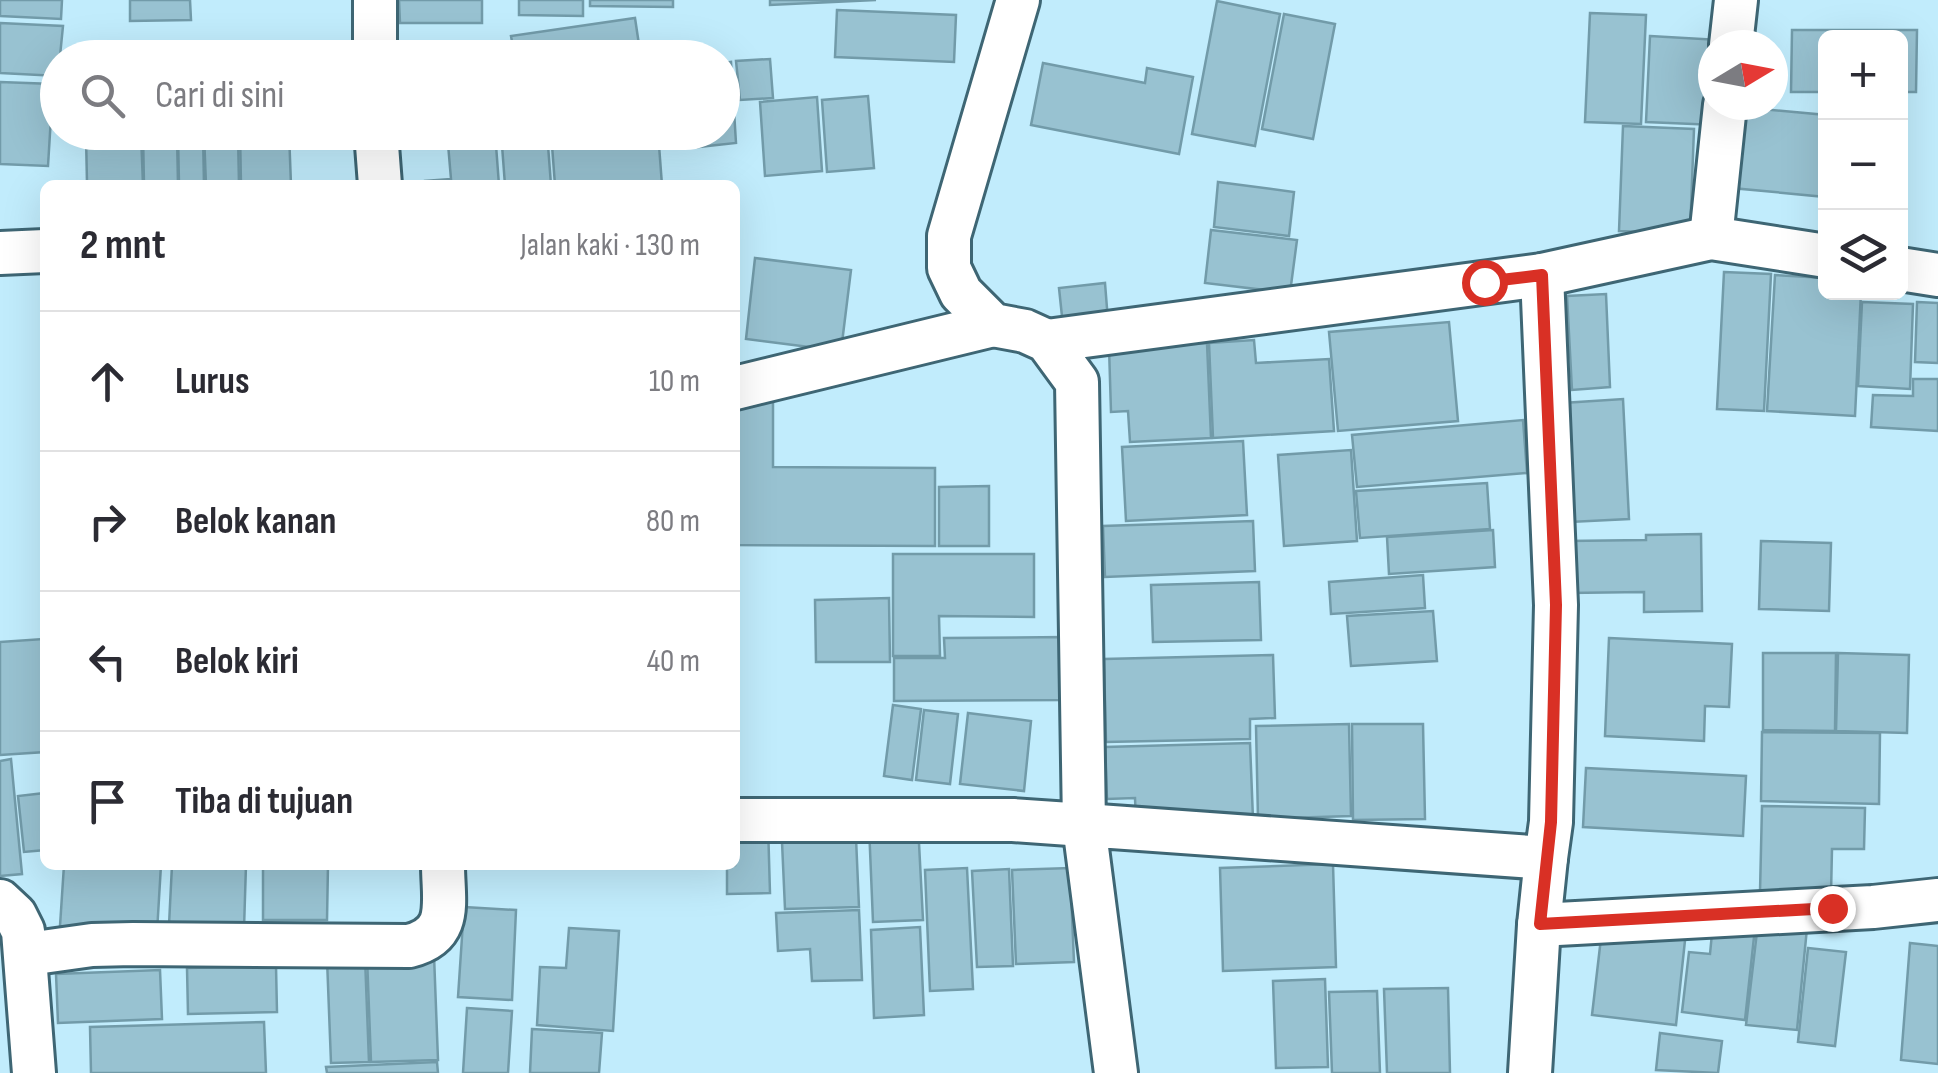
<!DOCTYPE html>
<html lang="id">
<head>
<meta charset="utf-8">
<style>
	body { margin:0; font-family:"Sofia Sans Condensed",sans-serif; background:#f2f2f3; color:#2b2b33 }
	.controls { position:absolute; right:30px; top:30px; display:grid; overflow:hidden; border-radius:15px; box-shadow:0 10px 40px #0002 }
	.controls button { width:90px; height:90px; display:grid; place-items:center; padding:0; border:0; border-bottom:2px solid #e1e1e2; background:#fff; color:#2b2b33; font:50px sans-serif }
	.compass { position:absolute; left:1698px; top:30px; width:90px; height:90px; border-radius:50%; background:#fff; box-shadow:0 10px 40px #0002; rotate:80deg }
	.stop { position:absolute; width:30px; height:30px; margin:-22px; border:8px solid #d93025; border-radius:50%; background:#fff }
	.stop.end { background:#d93025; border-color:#fff; box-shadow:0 2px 10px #0008 }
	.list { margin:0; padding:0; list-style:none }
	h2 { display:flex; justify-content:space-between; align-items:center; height:130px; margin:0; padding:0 40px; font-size:42px }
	h2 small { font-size:32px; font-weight:400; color:#7c7c81 }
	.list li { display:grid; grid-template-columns:65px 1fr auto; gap:30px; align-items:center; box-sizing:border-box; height:140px; padding:0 40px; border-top:2px solid #e1e1e2 }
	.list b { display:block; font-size:38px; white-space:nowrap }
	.list em { font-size:32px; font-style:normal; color:#7c7c81 }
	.icon { flex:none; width:55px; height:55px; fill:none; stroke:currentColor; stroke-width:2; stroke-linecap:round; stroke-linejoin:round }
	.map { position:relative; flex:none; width:1938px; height:1073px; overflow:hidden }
	.search { position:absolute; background:#fff; box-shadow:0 10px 40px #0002; left:40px; top:40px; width:700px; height:110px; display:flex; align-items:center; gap:25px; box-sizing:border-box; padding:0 35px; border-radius:55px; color:#7c7c81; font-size:38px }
	.panel { position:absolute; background:#fff; box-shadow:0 10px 40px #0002; left:40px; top:180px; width:700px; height:690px; border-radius:15px }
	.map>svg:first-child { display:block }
	.building { fill:#98c2d1; stroke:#729ba9; stroke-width:2.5 }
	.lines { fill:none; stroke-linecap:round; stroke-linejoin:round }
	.street-casing { stroke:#3e6674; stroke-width:48 }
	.street { stroke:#fff; stroke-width:42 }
	.route { stroke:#d93025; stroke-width:12 }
</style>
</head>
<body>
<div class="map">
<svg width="1938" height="1073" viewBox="0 0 1938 1073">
	<rect width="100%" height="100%" fill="#c1ecfc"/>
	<g class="building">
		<path d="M0,0H62L61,19L0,16Z"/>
		<path d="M130,0H190L191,20L130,21Z"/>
		<path d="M399,0H482V23H400Z"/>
		<path d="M519,0H583V16L519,15Z"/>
		<path d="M590,0H673V7L590,6Z"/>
		<path d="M770,0H876L770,5Z"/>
		<path d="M1217,1L1280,14L1255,146L1192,134Z"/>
		<path d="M837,10L956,15L954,62L835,57Z"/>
		<path d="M1590,13L1646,15L1641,124L1585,122Z"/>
		<path d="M1284,14L1335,24L1313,139L1262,129Z"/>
		<path d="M635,18L641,58H515L511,36Z"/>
		<path d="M0,23L63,26L58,76L0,73Z"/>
		<path d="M1792,30H1917L1916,92H1900V38H1826V92H1791Z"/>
		<path d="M1650,36L1720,40L1713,45L1716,125L1646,122Z"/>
		<path d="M770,59L773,98L740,100L736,61Z"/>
		<path d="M731,62L736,143L698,147L697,132H722V63Z"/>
		<path d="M1043,63L1145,83L1147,68L1193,77L1179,154L1031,125Z"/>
		<path d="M0,82L53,84L48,166L0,164Z"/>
		<path d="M868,96L874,168L827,172L822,100Z"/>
		<path d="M817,97L822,171L765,176L760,102Z"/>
		<path d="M1739,107L1826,115V197L1732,188Z"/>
		<path d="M1623,126L1694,129L1690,234L1619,231Z"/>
		<path d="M289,132L291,185H241L240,133Z"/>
		<path d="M447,132H495L499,185H425V181L451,179Z"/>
		<path d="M501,132H547L551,185H505Z"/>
		<path d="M551,132H658L662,185H555Z"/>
		<path d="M203,133L204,185H179L178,134Z"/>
		<path d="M238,133L239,185H206L204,134Z"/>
		<path d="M141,134L143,185L87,183L86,136Z"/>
		<path d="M143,134H177L178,185H144Z"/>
		<path d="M1218,182L1294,192L1289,236L1214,227Z"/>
		<path d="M1211,230L1297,240L1290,293L1205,283Z"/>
		<path d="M755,258L851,270L841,351L746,339Z"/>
		<path d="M1724,272L1771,274L1764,411L1717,409Z"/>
		<path d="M1775,275L1826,278V292H1861L1855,416L1767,411Z"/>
		<path d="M1105,283L1108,321L1063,326L1059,288Z"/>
		<path d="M1606,294L1610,387L1572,390L1567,296Z"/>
		<path d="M1862,302L1913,304L1910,389L1858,386Z"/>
		<path d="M1917,302L1938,303V363L1915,362Z"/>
		<path d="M1449,322L1458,421L1338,431L1329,332Z"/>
		<path d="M1254,340L1256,363L1329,359L1334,431L1213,438L1209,343Z"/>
		<path d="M1207,343L1211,438L1130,442L1128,411L1111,412L1109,347Z"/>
		<path d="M1913,379H1938V431L1871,427L1873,395L1913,396Z"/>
		<path d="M1623,399L1629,519L1570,522L1563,403Z"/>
		<path d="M735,400H773V467L935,468V546L735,545Z"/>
		<path d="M1523,420L1527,473L1357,487L1352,435Z"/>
		<path d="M1243,441L1247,515L1126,521L1122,447Z"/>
		<path d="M1351,450L1357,541L1284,546L1278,455Z"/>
		<path d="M1487,483L1490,529L1360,538L1356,491Z"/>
		<path d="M989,486V546H939V487Z"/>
		<path d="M1253,521L1255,571L1105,577L1103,526Z"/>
		<path d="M1493,530L1495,567L1389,574L1387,537Z"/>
		<path d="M1701,534L1702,611L1644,612V592L1568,593L1567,541L1646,540V535Z"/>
		<path d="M1761,541L1831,543L1829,611L1759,609Z"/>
		<path d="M893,554H1034V617L939,616L940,656H893Z"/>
		<path d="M1423,575L1425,608L1331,614L1329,582Z"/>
		<path d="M1259,582L1261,640L1153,642L1151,585Z"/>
		<path d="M889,598L890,662H816L815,600Z"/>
		<path d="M1433,611L1437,661L1351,666L1347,616Z"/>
		<path d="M1066,637V700L894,701V658H945L944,638Z"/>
		<path d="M1609,638L1732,644L1729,707L1705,706L1704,741L1605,736Z"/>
		<path d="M43,639L45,752L0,755V642Z"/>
		<path d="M1763,653H1836L1835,731L1763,730Z"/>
		<path d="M1838,653L1909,655L1907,733L1836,731Z"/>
		<path d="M1273,655L1275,718L1250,719V739L1106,742L1104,659Z"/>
		<path d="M893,705L921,709L912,780L884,776Z"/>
		<path d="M924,710L958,714L950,784L916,780Z"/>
		<path d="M968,713L1031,721L1024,791L960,784Z"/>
		<path d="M1349,724L1351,816L1258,819L1256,726Z"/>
		<path d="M1352,724H1423L1425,819L1353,820Z"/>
		<path d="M1762,732L1880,733L1879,804L1761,801Z"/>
		<path d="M1250,743L1253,819L1136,821L1135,798L1107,799L1105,747Z"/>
		<path d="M11,759L22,874L0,876V761Z"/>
		<path d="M1586,768L1746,776L1743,836L1583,827Z"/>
		<path d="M45,793V850L24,852L18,796Z"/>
		<path d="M1762,806L1865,808L1864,849H1832L1831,894L1760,892Z"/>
		<path d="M768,824L770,893L727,894V865H735V825Z"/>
		<path d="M918,824L923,920L873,922L869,826Z"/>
		<path d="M856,838L859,907L785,909L782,842Z"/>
		<path d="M1333,864L1336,967L1223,971L1220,868Z"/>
		<path d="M64,865H161L157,932L60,926Z"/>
		<path d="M172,865H246L244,929L169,925Z"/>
		<path d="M263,865H328L327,920H263Z"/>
		<path d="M967,868L973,989L930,991L925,870Z"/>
		<path d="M1070,868L1074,962L1016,964L1012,870Z"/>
		<path d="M1009,869L1013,966L977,967L972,871Z"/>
		<path d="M464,907L516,910L512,1000L458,997Z"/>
		<path d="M859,910L862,980L812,981L810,949L778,951L776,913Z"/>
		<path d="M1603,921L1686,931L1676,1025L1592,1015Z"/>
		<path d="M1713,923L1755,928L1745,1020L1682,1012L1689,952L1710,954Z"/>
		<path d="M1758,923L1807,928L1797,1030L1746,1025Z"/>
		<path d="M920,927L924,1015L874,1018L871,930Z"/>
		<path d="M569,928L619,931L613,1031L537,1025L540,967L566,968Z"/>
		<path d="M1910,943L1938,946V1064L1901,1060Z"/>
		<path d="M1808,948L1846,952L1835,1046L1798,1042Z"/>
		<path d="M434,955L438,1060L371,1062L367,957Z"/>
		<path d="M365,957L369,1062L331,1063L327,959Z"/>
		<path d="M276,966L277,1012L188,1014L187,968Z"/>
		<path d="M160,970L162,1019L58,1023L56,974Z"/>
		<path d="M1325,979L1328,1067L1276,1068L1273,981Z"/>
		<path d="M1448,988L1450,1073H1387L1384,989Z"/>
		<path d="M1377,991L1380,1073H1332L1329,992Z"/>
		<path d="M467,1008L512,1011L508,1073H463Z"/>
		<path d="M264,1022L266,1073H91L90,1027Z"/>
		<path d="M532,1029L602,1033L599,1073H530Z"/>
		<path d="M1660,1033L1722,1041L1718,1073L1656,1070Z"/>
		<path d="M437,1062L438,1073H327L326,1067Z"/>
	</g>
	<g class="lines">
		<g class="street-casing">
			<g id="street">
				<path d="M1731,45L1736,0"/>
				<path d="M375,58V0"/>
				<path d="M376,132L380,185"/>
				<path d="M1711,238L1725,105"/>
				<path d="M0,253L45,251"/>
				<path d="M1900,269L1938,275"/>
				<path d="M1047,341L1542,275L1711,238L1826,256"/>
				<path d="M735,388L993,325"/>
				<path d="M735,820H1013L1084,825L1077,382L1047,341L1025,331L993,325L961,293L949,268V236L1018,0"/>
				<path d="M1546,858L1539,925L1873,907L1938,900"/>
				<path d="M0,901L15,915L23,931L34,1073"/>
				<path d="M28,954L92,945L133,944L409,946C454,935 443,902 443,865"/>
				<path d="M1116,1073L1084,825L1546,858L1551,822L1556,605L1542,275"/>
				<path d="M1530,1073L1539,925"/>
			</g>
		</g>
		<use href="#street" class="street"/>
	</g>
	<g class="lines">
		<path class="route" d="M1484,282L1542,275L1556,605L1551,822L1540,924L1832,908"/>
	</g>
</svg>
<div class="controls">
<button>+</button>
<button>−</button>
<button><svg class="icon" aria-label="layers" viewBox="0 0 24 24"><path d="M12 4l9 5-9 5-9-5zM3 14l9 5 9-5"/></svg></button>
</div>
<svg class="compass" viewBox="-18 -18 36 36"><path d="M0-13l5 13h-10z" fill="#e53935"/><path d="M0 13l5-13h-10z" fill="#7c7c81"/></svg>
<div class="stop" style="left:1484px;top:282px"></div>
<div class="stop end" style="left:1832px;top:908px"></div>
<div class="search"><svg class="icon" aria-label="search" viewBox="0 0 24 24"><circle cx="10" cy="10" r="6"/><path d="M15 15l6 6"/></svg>Cari di sini</div>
<section class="panel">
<h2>2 mnt<small>Jalan kaki · 130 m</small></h2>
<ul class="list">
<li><svg class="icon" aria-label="ahead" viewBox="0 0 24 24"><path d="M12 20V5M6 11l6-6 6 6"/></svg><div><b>Lurus</b></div><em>10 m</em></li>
<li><svg class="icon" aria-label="right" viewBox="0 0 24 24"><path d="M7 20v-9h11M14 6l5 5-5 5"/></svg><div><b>Belok kanan</b></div><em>80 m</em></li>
<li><svg class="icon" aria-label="left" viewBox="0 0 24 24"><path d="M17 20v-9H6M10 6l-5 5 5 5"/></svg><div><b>Belok kiri</b></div><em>40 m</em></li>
<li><svg class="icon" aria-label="arrive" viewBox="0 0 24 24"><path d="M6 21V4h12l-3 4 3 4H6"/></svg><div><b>Tiba di tujuan</b></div></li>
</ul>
</section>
</div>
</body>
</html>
